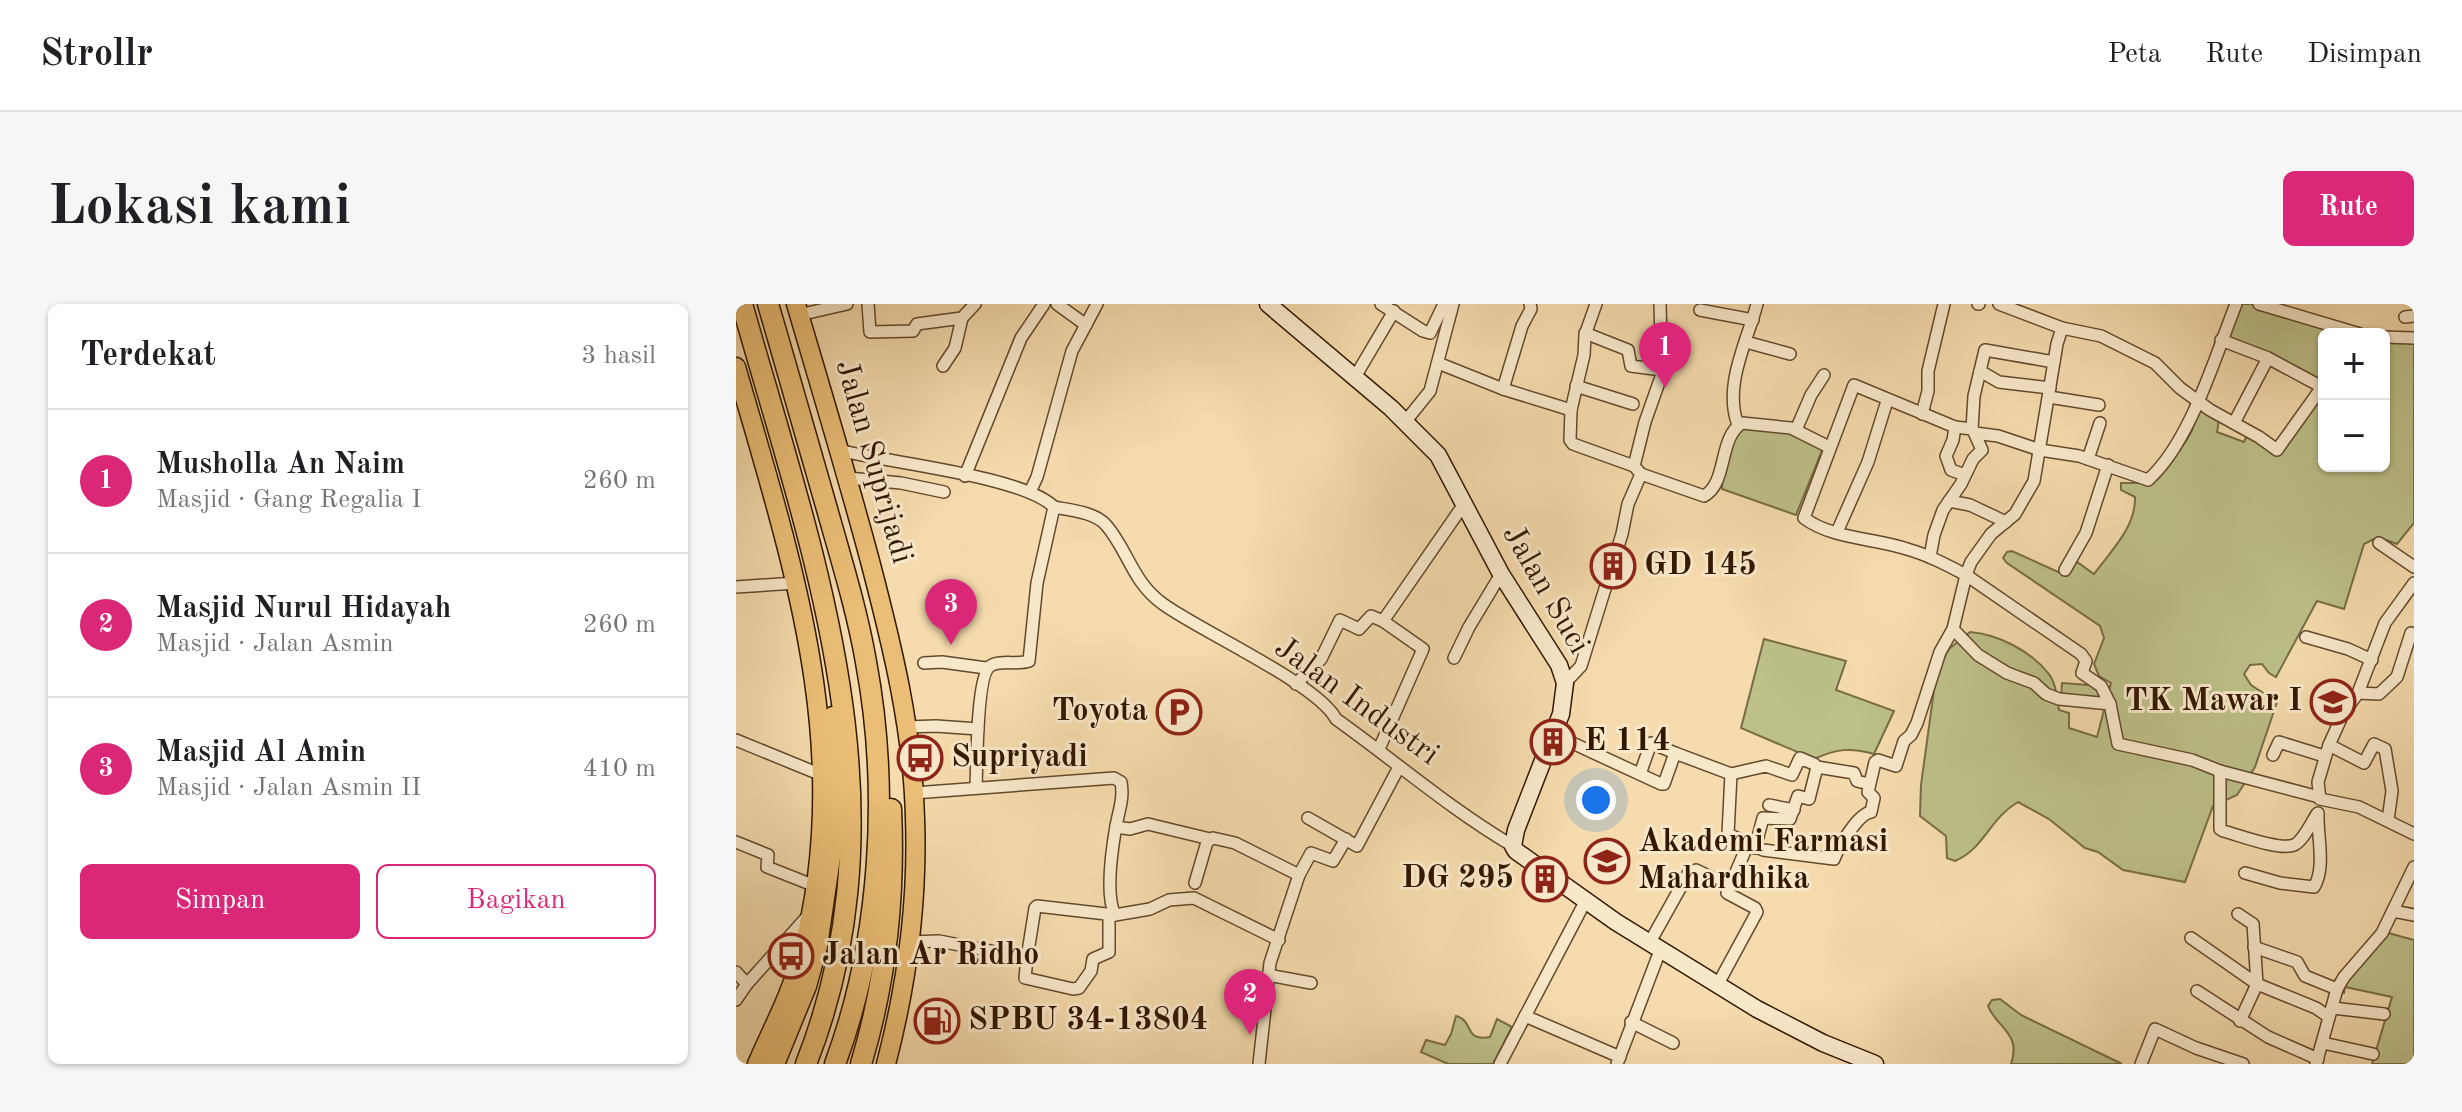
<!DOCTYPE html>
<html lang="id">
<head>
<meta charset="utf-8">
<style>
	body { margin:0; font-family:"Old Standard TT",serif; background:#f6f6f6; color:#202124 }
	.controls { position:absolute; right:24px; top:24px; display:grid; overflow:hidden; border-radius:12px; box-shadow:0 2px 6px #0004 }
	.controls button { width:72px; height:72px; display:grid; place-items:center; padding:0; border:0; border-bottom:2px solid #e0e0e0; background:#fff; color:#202124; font:40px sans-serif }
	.you { position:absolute; left:860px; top:496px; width:28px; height:28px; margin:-20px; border:6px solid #fff; border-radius:50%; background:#1a73e8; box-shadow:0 0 0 12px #1a73e833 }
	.badge { display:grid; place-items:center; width:52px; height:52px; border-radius:50%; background:#db2777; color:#fff; font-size:26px; font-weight:700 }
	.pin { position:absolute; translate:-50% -66px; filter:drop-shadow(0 2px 4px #0008) }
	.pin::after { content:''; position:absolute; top:42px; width:28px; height:24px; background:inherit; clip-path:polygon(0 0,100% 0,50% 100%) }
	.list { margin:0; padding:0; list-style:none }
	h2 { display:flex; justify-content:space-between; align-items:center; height:104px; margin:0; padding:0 32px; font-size:34px }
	h2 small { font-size:26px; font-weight:400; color:#757577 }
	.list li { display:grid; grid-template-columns:52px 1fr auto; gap:24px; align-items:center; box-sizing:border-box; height:144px; padding:0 32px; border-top:2px solid #e0e0e0 }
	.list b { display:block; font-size:30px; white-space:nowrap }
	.list p { margin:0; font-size:26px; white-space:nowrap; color:#757577 }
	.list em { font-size:26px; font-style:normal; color:#757577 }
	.actions { display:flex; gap:16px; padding:24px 32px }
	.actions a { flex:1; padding:18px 0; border:2px solid #db2777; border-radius:12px; text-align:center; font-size:28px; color:#db2777 }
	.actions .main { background:#db2777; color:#fff }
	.map { position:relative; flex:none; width:1678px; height:760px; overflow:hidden; border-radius:12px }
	header { display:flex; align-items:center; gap:48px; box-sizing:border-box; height:112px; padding:0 40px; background:#fff; border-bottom:2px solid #e0e0e0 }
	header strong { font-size:38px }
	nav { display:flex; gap:44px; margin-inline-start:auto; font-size:28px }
	.intro { display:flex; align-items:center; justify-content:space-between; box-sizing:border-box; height:192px; padding:0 48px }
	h1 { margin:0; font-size:56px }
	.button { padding:20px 36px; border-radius:12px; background:#db2777; color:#fff; font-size:28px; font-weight:700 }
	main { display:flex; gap:48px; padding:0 48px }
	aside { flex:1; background:#fff; border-radius:12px; box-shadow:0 2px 6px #0004 }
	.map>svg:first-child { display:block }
	.green { fill:#bdc089; stroke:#786c45; stroke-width:2 }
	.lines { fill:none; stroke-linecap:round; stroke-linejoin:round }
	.street-casing { stroke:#63492c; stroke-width:14 }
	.secondary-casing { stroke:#321801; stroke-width:19 }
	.primary-casing { stroke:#321801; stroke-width:21 }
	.highway-casing { stroke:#321801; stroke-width:23 }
	.street { stroke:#f8e8ca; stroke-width:11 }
	.secondary { stroke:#f8e8ca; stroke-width:16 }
	.primary { stroke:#eabe76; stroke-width:18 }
	.highway { stroke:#eabe76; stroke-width:20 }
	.labels { text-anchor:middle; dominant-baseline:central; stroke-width:6; stroke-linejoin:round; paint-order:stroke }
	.street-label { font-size:32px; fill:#321801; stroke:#f8e8ca }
	.poi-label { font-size:32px; font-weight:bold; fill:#321801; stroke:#f8e8ca; text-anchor:start }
</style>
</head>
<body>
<header>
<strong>Strollr</strong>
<nav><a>Peta</a><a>Rute</a><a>Disimpan</a></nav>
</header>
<div class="intro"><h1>Lokasi kami</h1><a class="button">Rute</a></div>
<main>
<aside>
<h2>Terdekat<small>3 hasil</small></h2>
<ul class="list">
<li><span class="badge">1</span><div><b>Musholla An Naim</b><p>Masjid · Gang Regalia I</p></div><em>260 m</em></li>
<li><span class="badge">2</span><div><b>Masjid Nurul Hidayah</b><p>Masjid · Jalan Asmin</p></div><em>260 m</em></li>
<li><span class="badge">3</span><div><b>Masjid Al Amin</b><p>Masjid · Jalan Asmin II</p></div><em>410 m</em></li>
</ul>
<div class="actions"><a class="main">Simpan</a><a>Bagikan</a></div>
</aside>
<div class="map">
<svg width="1678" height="760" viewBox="0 0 1678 760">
	<rect width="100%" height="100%" fill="#f5dbad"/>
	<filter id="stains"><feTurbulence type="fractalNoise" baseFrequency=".0025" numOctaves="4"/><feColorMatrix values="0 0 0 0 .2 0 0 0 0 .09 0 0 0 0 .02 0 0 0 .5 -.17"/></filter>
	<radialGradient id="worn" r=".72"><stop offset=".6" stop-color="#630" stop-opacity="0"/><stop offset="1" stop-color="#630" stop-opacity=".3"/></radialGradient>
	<g class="green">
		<path d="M1499,0H1521L1620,30H1588V162H1648V35L1678,34V219L1661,240L1642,233L1628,240L1608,305L1581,297L1540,373L1533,369L1526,360L1514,361L1508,370L1515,381L1541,398L1519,463L1501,491L1477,502L1449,578L1387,566L1362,548L1349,544L1313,515L1282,498C1253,515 1249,544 1219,557L1211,554L1210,532L1184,512L1185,481L1201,364L1213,345L1234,328C1261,330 1295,347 1312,369C1320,378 1321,394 1323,406L1333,409V424L1361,433L1375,379L1363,372L1358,360L1368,334L1364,322L1271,259L1267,254L1271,248L1276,247L1331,272L1341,258L1358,270C1375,247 1400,223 1399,193L1385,186V179H1408C1427,160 1449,147 1458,121C1461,115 1459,109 1461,102L1483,116L1481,128L1508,138L1512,129L1541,147L1587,84L1485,34Z"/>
		<path d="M1002,119L1048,124L1087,144L1060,211L986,185L987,162Z"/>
		<path d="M1028,335L1110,357L1100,386L1158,407L1138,450C1114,443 1100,445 1078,455L1005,424Z"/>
		<path d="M1326,379L1365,382L1364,398L1325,395Z"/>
		<path d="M1645,627L1678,636V760H1636L1656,693L1609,683L1608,689L1598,688Z"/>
		<path d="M1264,695L1285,711L1386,760H1275C1286,729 1260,723 1252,702L1256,696Z"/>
		<path d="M720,712C739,717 727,738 754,733L761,715L776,723L757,760H712L685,748L690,736L709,741L715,730Z"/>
	</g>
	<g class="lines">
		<g class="street-casing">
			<g id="street">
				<path d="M132,0L134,28L177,27L181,20L226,14L239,0"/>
				<path d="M321,0L350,21"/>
				<path d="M645,0L687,27L694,29L708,0"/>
				<path d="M860,0L849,31L848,51L835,106L834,136L837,140L898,162L905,170L968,192C992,179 982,134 1006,119L1055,124L1093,143"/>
				<path d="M1242,0H1243"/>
				<path d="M1263,0L1326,24L1365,32L1419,59L1444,84L1474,106L1523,133L1541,146L1586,83L1532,54L1485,36"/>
				<path d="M1523,0L1624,30"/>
				<path d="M964,6L1017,16"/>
				<path d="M63,11L111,0"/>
				<path d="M1669,13L1678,12"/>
				<path d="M849,29L892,46L895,62L926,66"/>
				<path d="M1648,33L1678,34"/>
				<path d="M1010,38L1054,50"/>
				<path d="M702,59L767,85L835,106"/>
				<path d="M207,62L219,44L226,14"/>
				<path d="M1244,67L1263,78L1314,84"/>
				<path d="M619,73L658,7"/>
				<path d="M840,82L897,100"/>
				<path d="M767,85L786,22L795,5L794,0"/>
				<path d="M1313,93L1363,101"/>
				<path d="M1186,110L1192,87V67L1208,0"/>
				<path d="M669,118L694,87L717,0"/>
				<path d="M1498,119L1532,54"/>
				<path d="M1002,121C987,82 1011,38 1021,0"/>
				<path d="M1219,123L1217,136L1210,152L1215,166L1229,171"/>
				<path d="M1236,125L1219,123L1118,81L1068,214C1096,235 1138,234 1171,245C1192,251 1211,261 1230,271L1235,258L1255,230L1279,210L1298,177L1321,40L1326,24"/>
				<path d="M1236,125L1238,92L1249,46L1318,58"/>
				<path d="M1060,126L1075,91L1088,71"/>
				<path d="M1239,129L1262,132L1304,146L1343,152L1412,176C1454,139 1479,53 1500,0"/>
				<path d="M103,146C152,159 287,172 318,203L301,279L293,357C281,361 267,356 256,361C240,367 241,465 240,483"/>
				<path d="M1352,155L1364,119"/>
				<path d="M898,162L909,118L926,70L924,0"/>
				<path d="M229,172L285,34L308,0"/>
				<path d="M112,174L165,179L208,188"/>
				<path d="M294,188L301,173L336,47L361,0"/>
				<path d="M1213,197L1234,201L1270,218"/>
				<path d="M318,203C333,206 359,208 370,221C392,246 396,278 427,300C464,327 582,380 600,415C659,457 714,505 777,542"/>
				<path d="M1101,228L1132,158L1151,97"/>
				<path d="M1643,239L1678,263"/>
				<path d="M1194,253L1198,231L1207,206L1225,180L1237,155L1246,146L1237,126"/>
				<path d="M1329,266L1350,229L1372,161"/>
				<path d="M1678,279L1649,319L1622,389L1607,410L1593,441L1582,478L1584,495L1623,503L1678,530"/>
				<path d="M0,283L60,279"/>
				<path d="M1217,325L1242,351L1271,369L1298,379L1310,390L1323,395L1374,400L1382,440L1456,456L1484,467L1583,493"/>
				<path d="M1570,333L1612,345L1636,356"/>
				<path d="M718,354L733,323L765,270"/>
				<path d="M188,359L206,358L250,364"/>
				<path d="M829,379L845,362L886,230L892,200L905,170"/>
				<path d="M560,380L585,355L604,316L623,325L635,312L647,317"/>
				<path d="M1622,389L1643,390L1661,373L1675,329"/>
				<path d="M170,423L200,422L242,425"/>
				<path d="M817,430L925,480H928L939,449L995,470L1030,462L1056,471L1064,454L1078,460L1081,463L1118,469L1121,477L1133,480"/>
				<path d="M0,436L88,472"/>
				<path d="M1593,441L1628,459L1638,440L1649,445L1656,487L1652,516"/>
				<path d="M643,445L687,345L647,317L728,200"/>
				<path d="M1537,451L1543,438L1588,452"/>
				<path d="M1484,467V525L1487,527C1503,531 1544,547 1558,541C1567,537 1575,519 1581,510"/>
				<path d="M904,470L915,439L939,449"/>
				<path d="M995,470L992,530L1027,546L1098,555C1103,542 1122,510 1135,508L1138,494L1132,488L1139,458L1142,456L1160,462L1168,437L1175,431L1181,419L1204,348L1217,325L1230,271L1345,350L1350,357L1346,369L1365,382L1374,400"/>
				<path d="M178,489L378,474L385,478C388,494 383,506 380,522C376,545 369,591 379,611L414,605L433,596L458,594L543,636"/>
				<path d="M1033,501L1058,506"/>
				<path d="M572,514L621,542L663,463"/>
				<path d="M380,523L394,525L412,520L474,535"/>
				<path d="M0,538L32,551L31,563L79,582"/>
				<path d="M1019,544L1027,514L1054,515L1062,492L1073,495L1081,463"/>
				<path d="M1509,569L1544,579L1578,583C1590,564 1581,531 1582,509"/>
				<path d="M459,579L471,538L477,534L499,539L563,571"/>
				<path d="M1657,607L1678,611"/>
				<path d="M1502,610L1517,620L1521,680L1504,717"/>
				<path d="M1455,634L1521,680L1580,704L1593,713"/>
				<path d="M173,638L203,637L291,654L299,604L301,602L379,611"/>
				<path d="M914,638L952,570L960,566L993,582"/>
				<path d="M1518,643L1561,658L1569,672L1601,685"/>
				<path d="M291,654L289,674L337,685L343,684L355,667L357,655L373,648V612"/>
				<path d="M0,668L11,680"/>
				<path d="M532,671L575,679"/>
				<path d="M982,680L1021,608L1019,604L991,589L1012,540"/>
				<path d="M1461,687L1532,733L1582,755"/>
				<path d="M0,696L11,680L70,614"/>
				<path d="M1597,704L1648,710"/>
				<path d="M789,712L884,753"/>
				<path d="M895,718L937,739"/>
				<path d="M1587,739L1637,750"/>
				<path d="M523,760L534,659L563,571L575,549L597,557L610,535"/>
				<path d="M764,760L849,598"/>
				<path d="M881,760L925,644"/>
				<path d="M1405,760L1419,725L1460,744L1507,760"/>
				<path d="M1580,760L1601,685L1608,673L1646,629L1678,563"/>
			</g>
		</g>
		<g class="secondary-casing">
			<path id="secondary" d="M532,0L655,104L702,151L765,270L823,361L829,379L825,410L780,526L777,542L780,547L880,618L1021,705L1087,739L1139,760"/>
		</g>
		<g class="primary-casing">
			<g id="primary">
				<path d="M60,0C85,85 111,171 134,257C156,341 177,426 179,514C182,597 171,680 150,760"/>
				<path d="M0,63C56,258 121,449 65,653C55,690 36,725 21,760"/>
			</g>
		</g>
		<g class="highway-casing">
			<g id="highway">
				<path d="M6,0C77,252 172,501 70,760"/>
				<path d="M32,0C52,68 71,136 91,205C105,255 121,306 130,358C154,487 145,636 99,760"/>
				<path d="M38,760L70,682L81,642L94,553L99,478L97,413"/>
				<path d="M125,760C150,677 159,591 155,505"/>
			</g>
		</g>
		<use href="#street" class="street"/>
		<use href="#secondary" class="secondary"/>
		<use href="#primary" class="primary"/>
		<use href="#highway" class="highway"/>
	</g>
	<defs>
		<g id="building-ring" transform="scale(2.3)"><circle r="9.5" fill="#f8e8ca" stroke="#8f2418" stroke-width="1.5"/><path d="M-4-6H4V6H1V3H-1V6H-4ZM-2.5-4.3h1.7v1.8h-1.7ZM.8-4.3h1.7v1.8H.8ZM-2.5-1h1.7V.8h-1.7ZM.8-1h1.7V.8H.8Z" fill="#8f2418"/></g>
		<g id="school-ring" transform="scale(2.3)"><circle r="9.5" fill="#f8e8ca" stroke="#8f2418" stroke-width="1.5"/><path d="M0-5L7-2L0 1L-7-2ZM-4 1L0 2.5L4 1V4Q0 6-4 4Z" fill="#8f2418"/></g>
		<g id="parking-ring" transform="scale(2.3)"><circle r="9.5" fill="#f8e8ca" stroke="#8f2418" stroke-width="1.5"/><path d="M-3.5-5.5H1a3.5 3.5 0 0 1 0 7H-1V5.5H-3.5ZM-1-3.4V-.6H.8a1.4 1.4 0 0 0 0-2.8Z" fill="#8f2418"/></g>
		<g id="bus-ring" transform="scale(2.3)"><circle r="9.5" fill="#f8e8ca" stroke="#8f2418" stroke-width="1.5"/><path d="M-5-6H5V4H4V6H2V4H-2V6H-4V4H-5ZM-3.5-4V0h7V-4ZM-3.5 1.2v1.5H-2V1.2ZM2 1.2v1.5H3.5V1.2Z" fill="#8f2418"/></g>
		<g id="university-ring" transform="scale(2.3)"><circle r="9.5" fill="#f8e8ca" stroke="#8f2418" stroke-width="1.5"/><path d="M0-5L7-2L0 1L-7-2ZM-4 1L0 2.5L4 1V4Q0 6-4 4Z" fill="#8f2418"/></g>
		<g id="fuel-ring" transform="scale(2.3)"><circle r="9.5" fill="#f8e8ca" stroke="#8f2418" stroke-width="1.5"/><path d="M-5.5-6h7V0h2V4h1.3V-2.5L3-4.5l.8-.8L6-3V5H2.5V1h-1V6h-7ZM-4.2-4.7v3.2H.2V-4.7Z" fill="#8f2418"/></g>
	</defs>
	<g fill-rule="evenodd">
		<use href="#building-ring" x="877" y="262"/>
		<use href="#school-ring" x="1597" y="398"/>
		<use href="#parking-ring" x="443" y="408"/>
		<use href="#building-ring" x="817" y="438"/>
		<use href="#bus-ring" x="184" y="454"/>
		<use href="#university-ring" x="871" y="557"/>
		<use href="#building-ring" x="809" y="575"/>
		<use href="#bus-ring" x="55" y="652"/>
		<use href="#fuel-ring" x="201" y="717"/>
	</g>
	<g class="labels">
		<g class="street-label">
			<text transform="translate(137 158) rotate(74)">Jalan Suprijadi</text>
			<text transform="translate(809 286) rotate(60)">Jalan Suci</text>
			<text transform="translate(620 398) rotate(36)">Jalan Industri</text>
		</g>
		<g class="poi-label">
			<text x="908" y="262">GD 145</text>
			<text x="1566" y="398" text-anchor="end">TK Mawar I</text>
			<text x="412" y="408" text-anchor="end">Toyota</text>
			<text x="848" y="438">E 114</text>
			<text x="215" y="454">Supriyadi</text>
			<text x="902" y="539">Akademi Farmasi<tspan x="902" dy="37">Mahardhika</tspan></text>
			<text x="778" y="575" text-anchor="end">DG 295</text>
			<text x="86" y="652">Jalan Ar Ridho</text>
			<text x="232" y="717">SPBU 34-13804</text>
		</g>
	</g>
	<rect width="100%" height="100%" filter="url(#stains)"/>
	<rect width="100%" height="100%" fill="url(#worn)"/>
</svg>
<div class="controls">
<button>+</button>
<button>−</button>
</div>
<div class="you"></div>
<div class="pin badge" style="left:929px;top:84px">1</div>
<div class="pin badge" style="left:514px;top:731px">2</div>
<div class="pin badge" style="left:215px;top:341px">3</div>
</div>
</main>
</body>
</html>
